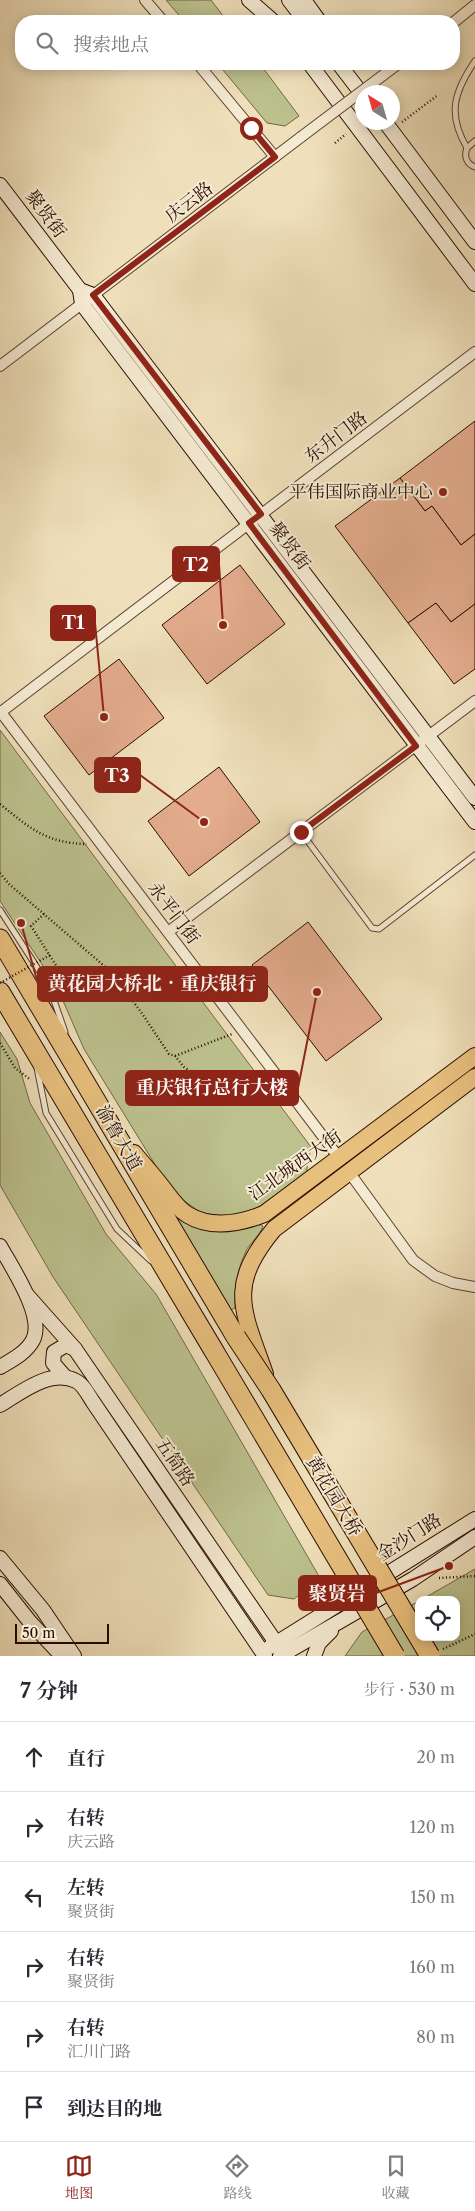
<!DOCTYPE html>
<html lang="zh">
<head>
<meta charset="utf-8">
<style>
	body { margin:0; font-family:"Libre Caslon Text","Noto Serif SC",serif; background:#f7f7f7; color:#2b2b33 }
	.controls { position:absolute; right:15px; bottom:15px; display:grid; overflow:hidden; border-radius:10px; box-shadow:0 2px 12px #0003 }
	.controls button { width:45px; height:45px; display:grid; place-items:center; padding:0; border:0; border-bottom:1px solid #e1e1e2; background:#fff; color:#2b2b33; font:25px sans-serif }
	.compass { position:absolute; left:355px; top:85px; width:45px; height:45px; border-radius:50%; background:#fff; box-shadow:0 2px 12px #0003; rotate:323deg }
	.scale { position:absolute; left:15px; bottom:12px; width:94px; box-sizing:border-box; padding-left:5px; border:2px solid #2a0c00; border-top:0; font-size:14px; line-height:18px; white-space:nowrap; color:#2a0c00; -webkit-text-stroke:4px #f5ebd3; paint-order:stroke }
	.stop { position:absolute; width:15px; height:15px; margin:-11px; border:4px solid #8f2418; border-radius:50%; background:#fff }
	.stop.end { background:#8f2418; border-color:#fff; box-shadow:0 1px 5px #0008 }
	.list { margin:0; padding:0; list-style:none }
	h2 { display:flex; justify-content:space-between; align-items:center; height:65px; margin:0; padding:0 20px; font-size:21px }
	h2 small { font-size:16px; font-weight:400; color:#7c7c81 }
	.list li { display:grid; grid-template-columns:32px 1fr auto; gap:15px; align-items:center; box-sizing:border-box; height:70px; padding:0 20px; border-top:1px solid #e1e1e2 }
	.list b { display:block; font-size:19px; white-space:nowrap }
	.list p { margin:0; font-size:16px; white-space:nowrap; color:#7c7c81 }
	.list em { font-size:16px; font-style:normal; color:#7c7c81 }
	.icon { flex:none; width:28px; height:28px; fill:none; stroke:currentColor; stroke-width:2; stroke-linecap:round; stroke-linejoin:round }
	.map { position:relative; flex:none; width:475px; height:1656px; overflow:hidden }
	.search { position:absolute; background:#fff; box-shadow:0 2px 12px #0003; left:15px; right:15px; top:15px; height:55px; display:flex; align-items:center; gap:12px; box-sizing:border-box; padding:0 18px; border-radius:20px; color:#7c7c81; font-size:19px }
	.sheet { height:485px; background:#fff }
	nav { display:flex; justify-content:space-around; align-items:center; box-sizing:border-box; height:70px; border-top:1px solid #e1e1e2; background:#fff; font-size:14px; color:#7c7c81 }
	nav a { display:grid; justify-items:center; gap:2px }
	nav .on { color:#8f2418 }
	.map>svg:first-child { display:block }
	.green { fill:#bcc18e; stroke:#736647 }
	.building { fill:#e3ac8d; stroke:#2a0c00 }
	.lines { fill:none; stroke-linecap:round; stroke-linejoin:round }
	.lane-casing { stroke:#5b412f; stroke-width:7 }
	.street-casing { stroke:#5b412f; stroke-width:12 }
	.secondary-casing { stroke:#2a0c00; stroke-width:16 }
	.primary-casing { stroke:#2a0c00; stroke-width:18 }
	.highway-casing { stroke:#2a0c00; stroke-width:21 }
	.path { stroke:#2a0c00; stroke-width:2.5; stroke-dasharray:1 2.5; stroke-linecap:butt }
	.lane { stroke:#f5ebd3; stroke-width:5 }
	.street { stroke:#f5ebd3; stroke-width:10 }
	.secondary { stroke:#f5ebd3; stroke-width:14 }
	.primary { stroke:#e8c07e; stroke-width:16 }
	.highway { stroke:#e8c07e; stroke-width:19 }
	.street-bridge-casing { stroke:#5b412f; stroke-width:12; stroke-linecap:butt }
	.highway-bridge-casing { stroke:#2a0c00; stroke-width:21; stroke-linecap:butt }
	.path-bridge { stroke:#2a0c00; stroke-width:2.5; stroke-dasharray:1 2.5; stroke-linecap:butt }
	.street-bridge { stroke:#f5ebd3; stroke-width:10 }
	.highway-bridge { stroke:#e8c07e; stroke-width:19 }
	.route { stroke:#8f2418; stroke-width:6 }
	.poi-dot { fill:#8f2418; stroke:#f5ebd3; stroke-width:2 }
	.labels { text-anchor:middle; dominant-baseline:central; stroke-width:4; stroke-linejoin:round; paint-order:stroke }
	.street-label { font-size:18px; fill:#2a0c00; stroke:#f5ebd3 }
	.poi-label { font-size:18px; fill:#2a0c00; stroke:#f5ebd3; text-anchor:end }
	.leader { fill:none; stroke:#8f2418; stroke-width:2 }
	.callout-dot { fill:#8f2418; stroke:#f5ebd3; stroke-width:2 }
	.callout { fill:#8f2418; stroke:#8f2418; stroke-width:2 }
	.callout-label { font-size:19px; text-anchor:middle; font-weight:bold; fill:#fff }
</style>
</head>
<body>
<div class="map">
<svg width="475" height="1656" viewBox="0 0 475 1656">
	<rect width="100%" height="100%" fill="#efe0bb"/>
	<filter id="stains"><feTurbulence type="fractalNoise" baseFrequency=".004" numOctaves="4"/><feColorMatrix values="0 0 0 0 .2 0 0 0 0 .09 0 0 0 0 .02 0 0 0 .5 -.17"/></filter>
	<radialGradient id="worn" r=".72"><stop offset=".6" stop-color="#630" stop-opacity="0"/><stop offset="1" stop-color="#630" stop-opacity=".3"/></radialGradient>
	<g class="green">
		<path d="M166,0H211L227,21H184Z"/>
		<path d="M218,64H260L299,116L285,126L267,123Z"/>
		<path d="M0,730L311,1147L306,1174L257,1208L236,1215L218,1216L200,1212L183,1200L159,1171L84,1049L57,987L0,901Z"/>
		<path d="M0,1032L17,1059L30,1103L106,1234L156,1294L320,1578L294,1599L268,1595L53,1277L0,1185Z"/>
		<path d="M179,1218C210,1228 227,1236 259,1224L263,1226C260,1235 252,1241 247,1249C237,1268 235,1288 235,1308L231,1310L178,1220Z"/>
		<path d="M475,1569V1656H345L362,1632L419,1601V1637H456V1600H421Z"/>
	</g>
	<g class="building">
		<path d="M475,421V534L461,545L432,506L425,511L400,478Z"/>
		<path d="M400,478L425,511L432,506L461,545L475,534V604L451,622L436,603L408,623L335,526Z"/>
		<path d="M240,565L285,624L207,684L162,625Z"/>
		<path d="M436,603L451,622L475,604V669L454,684L408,623Z"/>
		<path d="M119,659L164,718L89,775L44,716Z"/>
		<path d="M219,767L260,822L189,876L148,821Z"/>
		<path d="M308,922L382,1019L326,1061L252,965Z"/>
	</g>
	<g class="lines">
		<g class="lane-casing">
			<g id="lane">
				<path d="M475,141L467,148C464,156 466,164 475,167"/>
				<path d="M467,148C447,114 454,92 475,61"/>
				<path d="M301,832L372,928L379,929L475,855"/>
				<path d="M0,910L49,986L65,1032"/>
				<path d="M37,1068L46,1113L117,1229L151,1261"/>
			</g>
		</g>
		<g class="street-casing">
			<g id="street">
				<path d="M145,0L163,21"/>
				<path d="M454,22L475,5"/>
				<path d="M198,64L275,157"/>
				<path d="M0,366L301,137"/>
				<path d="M0,711L340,1159"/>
				<path d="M1,712L475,352"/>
				<path d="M168,932L475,701"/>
				<path d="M349,1172L413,1260L435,1276L453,1283L475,1287"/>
			</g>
		</g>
		<g class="secondary-casing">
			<g id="secondary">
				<path d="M249,0L273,21"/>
				<path d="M289,0L305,21"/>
				<path d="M304,0L319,21"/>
				<path d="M310,64L475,284"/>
				<path d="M339,64L362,94"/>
				<path d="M385,122L475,242"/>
				<path d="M0,185L80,290"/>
				<path d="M475,798L93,295L80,290L82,304L475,822"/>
				<path d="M0,1246C12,1268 45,1316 33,1340C26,1353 12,1360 0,1367"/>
				<path d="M27,1295L75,1349L285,1656"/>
				<path d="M66,1378L53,1363L54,1352L66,1345L75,1349"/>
				<path d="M0,1405C20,1393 51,1368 76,1381C83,1384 89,1396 93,1402L265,1656"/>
				<path d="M0,1558L43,1610L74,1656"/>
				<path d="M0,1584L30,1622L62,1656"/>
				<path d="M270,1647L475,1519"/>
				<path d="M280,1656L413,1579L475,1537"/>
				<path d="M314,1656L319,1643L331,1631"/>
			</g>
		</g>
		<g class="primary-casing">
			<g id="primary">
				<path d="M134,1153C142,1163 151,1173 159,1183C168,1194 176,1208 188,1215C211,1229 241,1223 264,1214L475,1056"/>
				<path d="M265,1374C243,1310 226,1287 274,1229L475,1077"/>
			</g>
		</g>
		<g class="highway-casing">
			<g id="highway">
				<path d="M0,939L236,1337"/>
				<path d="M0,992L214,1351"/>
			</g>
		</g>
		<g class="path">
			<path d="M402,122L438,95"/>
			<path d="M335,143L346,134"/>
			<path d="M0,804C31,829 46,843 87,844"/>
			<path d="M0,873L9,884L110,971L141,1012L169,1054L175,1056L184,1067L198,1077L223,1083L240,1092L263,1077"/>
			<path d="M44,914L31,926L71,989L106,968"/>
			<path d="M0,1043L15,1068L31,1080"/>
			<path d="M175,1056L232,1034"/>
			<path d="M439,1578L475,1576"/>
			<path d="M443,1649L475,1634"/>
		</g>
		<use href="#lane" class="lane"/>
		<use href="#street" class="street"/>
		<use href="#secondary" class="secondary"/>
		<use href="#primary" class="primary"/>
		<use href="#highway" class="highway"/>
		<g class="street-bridge-casing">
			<path id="street-bridge" d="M301,137L398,64"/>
		</g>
		<g class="highway-bridge-casing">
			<g id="highway-bridge">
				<path d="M236,1337L271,1390L430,1656"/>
				<path d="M214,1351L395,1656"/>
			</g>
		</g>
		<path class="path-bridge" d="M0,983L50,955"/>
		<use href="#street-bridge" class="street-bridge"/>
		<use href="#highway-bridge" class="highway-bridge"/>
	</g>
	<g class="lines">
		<path class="route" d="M251,128L275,157L93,295L261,514L249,523L416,746L301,832"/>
	</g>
	<circle class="poi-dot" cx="443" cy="492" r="5"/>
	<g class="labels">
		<g class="street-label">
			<text transform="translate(189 202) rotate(-37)">庆云路</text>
			<text transform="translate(46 214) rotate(53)">聚贤街</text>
			<text transform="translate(336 437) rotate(-37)">东升门路</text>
			<text transform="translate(290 546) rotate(53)">聚贤街</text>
			<text transform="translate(174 913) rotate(53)">永平门街</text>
			<text transform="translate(119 1138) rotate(60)">渝鲁大道</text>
			<text transform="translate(295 1165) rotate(-35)">江北城西大街</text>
			<text transform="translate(175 1462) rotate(56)">五简路</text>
			<text transform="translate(334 1496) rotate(59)">黄花园大桥</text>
			<text transform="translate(409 1537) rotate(-32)">金沙门路</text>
		</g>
		<g class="poi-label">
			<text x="433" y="492">平伟国际商业中心</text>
		</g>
	</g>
	<path class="leader" d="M223 625L219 564M104 717L95 623M204 822L140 775M21 923L38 984M317 992L298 1088M449 1566L376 1593"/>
	<g class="callout-dot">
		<circle cx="223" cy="625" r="5"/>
		<circle cx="104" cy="717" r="5"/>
		<circle cx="204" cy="822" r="5"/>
		<circle cx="21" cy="923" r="5"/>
		<circle cx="317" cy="992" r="5"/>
		<circle cx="449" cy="1566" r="5"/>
	</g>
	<g class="callout">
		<rect x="173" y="547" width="46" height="34" rx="5"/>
		<rect x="51" y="606" width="44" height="34" rx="5"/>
		<rect x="95" y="758" width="45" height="34" rx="5"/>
		<rect x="38" y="967" width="229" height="34" rx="5"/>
		<rect x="126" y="1071" width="172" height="34" rx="5"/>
		<rect x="299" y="1576" width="77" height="34" rx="5"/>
	</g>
	<g class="callout-label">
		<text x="196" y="571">T2</text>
		<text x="73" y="629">T1</text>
		<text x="117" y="782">T3</text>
		<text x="152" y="990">黄花园大桥北‧重庆银行</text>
		<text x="212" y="1094">重庆银行总行大楼</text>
		<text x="337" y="1600">聚贤岩</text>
	</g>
	<rect width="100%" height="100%" filter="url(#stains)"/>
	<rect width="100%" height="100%" fill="url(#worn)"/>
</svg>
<div class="controls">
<button><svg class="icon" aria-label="locate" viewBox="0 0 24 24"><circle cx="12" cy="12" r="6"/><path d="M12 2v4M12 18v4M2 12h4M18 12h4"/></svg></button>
</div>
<svg class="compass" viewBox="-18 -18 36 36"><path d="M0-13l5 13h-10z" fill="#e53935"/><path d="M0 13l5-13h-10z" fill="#7c7c81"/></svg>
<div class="scale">50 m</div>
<div class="stop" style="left:251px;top:128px"></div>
<div class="stop end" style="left:301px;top:832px"></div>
<div class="search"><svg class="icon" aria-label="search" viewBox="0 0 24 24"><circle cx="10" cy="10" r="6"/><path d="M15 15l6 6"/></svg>搜索地点</div>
</div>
<section class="sheet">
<h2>7 分钟<small>步行 · 530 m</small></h2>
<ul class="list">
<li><svg class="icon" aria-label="ahead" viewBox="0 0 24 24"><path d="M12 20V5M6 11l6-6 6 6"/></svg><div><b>直行</b></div><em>20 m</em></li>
<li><svg class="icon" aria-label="right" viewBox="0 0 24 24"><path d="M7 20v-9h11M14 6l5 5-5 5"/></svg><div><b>右转</b><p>庆云路</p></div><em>120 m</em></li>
<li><svg class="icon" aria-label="left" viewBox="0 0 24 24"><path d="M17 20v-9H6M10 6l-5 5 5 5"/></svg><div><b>左转</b><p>聚贤街</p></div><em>150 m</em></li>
<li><svg class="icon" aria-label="right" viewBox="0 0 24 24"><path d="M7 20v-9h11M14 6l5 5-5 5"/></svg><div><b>右转</b><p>聚贤街</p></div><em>160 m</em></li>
<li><svg class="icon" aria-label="right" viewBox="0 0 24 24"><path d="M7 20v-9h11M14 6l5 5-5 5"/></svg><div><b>右转</b><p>汇川门路</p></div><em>80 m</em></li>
<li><svg class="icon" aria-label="arrive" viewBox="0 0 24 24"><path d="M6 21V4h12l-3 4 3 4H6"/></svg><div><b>到达目的地</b></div></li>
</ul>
</section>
<nav>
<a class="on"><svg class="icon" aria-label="map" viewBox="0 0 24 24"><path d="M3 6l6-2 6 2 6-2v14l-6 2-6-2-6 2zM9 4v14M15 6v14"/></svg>地图</a>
<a><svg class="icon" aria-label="directions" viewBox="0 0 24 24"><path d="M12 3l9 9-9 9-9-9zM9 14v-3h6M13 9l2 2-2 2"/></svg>路线</a>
<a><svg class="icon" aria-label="saved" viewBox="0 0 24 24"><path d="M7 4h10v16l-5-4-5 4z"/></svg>收藏</a>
</nav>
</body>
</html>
